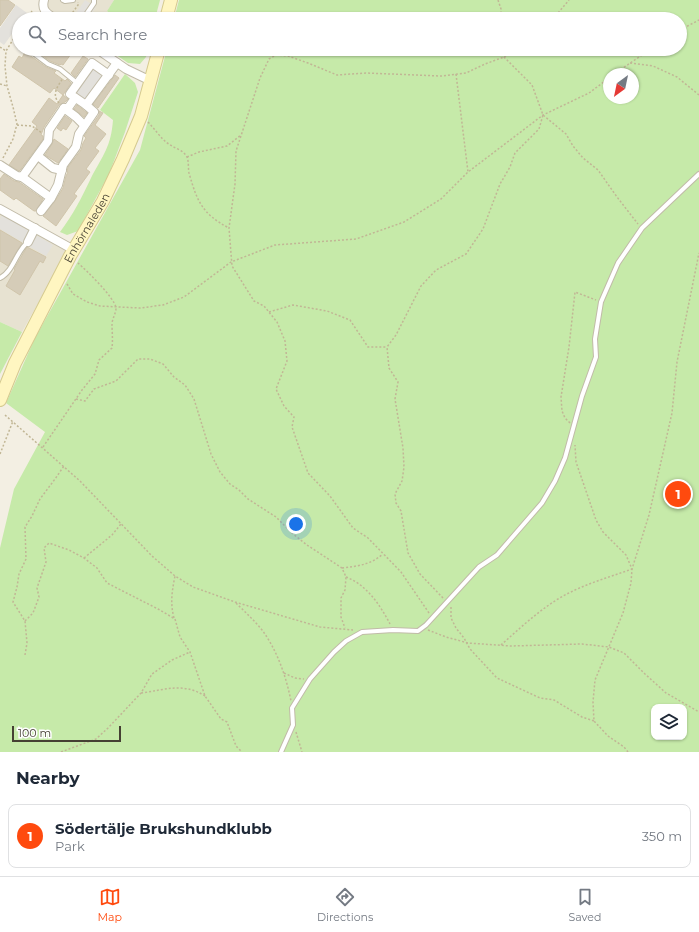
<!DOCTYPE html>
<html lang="en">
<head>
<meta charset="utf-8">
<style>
	body { margin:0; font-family:Montserrat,sans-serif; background:#f2f2f3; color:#1f2937 }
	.controls { position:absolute; right:12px; bottom:12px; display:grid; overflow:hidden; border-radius:8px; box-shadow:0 1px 3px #0004 }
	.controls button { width:36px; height:36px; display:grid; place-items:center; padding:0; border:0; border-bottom:1px solid #e0e1e3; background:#fff; color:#1f2937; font:20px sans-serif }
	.compass { position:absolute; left:603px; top:68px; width:36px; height:36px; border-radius:50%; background:#fff; box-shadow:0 1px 3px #0004; rotate:213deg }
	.scale { position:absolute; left:12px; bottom:10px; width:109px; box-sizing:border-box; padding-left:4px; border:2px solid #454033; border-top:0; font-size:11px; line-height:14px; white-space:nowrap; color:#454033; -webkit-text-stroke:3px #fff; paint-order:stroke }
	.you { position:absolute; left:296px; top:524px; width:14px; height:14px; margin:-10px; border:3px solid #fff; border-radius:50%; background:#1a73e8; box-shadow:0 0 0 6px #1a73e833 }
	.badge { display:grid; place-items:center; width:26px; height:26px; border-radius:50%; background:#ff4a0e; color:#fff; font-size:13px; font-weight:700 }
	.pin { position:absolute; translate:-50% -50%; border:2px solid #fff; box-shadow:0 1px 4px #0006 }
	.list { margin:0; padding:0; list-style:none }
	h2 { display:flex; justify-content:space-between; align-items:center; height:52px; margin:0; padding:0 16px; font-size:17px }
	h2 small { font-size:13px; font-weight:400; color:#747a83 }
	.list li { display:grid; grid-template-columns:26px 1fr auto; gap:12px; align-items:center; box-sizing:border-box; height:64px; margin:0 8px 8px; padding:0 8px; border:1px solid #e0e1e3; border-radius:8px }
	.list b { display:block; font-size:15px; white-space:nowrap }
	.list p { margin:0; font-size:13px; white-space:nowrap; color:#747a83 }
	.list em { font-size:13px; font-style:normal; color:#747a83 }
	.icon { flex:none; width:22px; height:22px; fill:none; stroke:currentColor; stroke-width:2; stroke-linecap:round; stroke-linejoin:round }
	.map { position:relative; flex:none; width:699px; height:752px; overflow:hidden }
	.search { position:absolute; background:#fff; box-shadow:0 1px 3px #0004; left:12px; right:12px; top:12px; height:44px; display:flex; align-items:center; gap:10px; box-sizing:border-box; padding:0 14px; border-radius:22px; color:#747a83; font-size:15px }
	.sheet { height:124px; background:#fff }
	nav { display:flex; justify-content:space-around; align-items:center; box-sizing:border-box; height:56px; border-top:1px solid #e0e1e3; background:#fff; font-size:11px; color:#747a83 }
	nav a { display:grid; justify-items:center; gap:2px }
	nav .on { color:#ff4a0e }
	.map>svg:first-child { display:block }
	.residential { fill:#e7e2d1 }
	.green { fill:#c6eaa9; fill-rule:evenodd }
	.parking { fill:#e3e1dc }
	.building { fill:#d5ccb8; stroke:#d0c5ab }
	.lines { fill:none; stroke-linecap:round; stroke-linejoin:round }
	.lane-casing { stroke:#c1bba8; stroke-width:6 }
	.street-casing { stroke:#c1bba8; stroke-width:10 }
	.secondary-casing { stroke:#d5ca8f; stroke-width:14 }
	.path { stroke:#c1b695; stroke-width:1.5; stroke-dasharray:2 2; stroke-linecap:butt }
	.lane { stroke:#fff; stroke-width:4 }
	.street { stroke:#fff; stroke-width:8 }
	.secondary { stroke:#fff6c1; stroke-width:12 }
	.labels { text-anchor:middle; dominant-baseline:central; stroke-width:3.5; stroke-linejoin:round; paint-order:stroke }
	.street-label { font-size:11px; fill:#454033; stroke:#fff }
</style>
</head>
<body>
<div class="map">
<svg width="699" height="752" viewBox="0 0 699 752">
	<rect width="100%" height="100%" fill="#f3efe3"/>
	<g class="residential">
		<path d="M44,0H114L107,11L117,19H55L43,3Z"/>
		<path d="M0,209L69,248L22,332L0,322Z"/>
	</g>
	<g class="green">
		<path d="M114,0H160L155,19H117L107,11Z"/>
		<path d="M179,0H699V752H0V548L14,489L45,432L6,403L35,338L140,150L167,49H680V19H174ZM609,74H633V98H609ZM654,707H684V737H654Z"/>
		<path d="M115,49H148L146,57L140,64L128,63L112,52Z"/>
		<path d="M125,74L135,83L138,92L125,132L109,174L78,231L67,235L60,232C73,215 82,197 91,178C103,155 111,147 113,120L100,110Z"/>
		<path d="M0,322L22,332L0,374Z"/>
	</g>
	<g class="parking">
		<path d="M85,0L96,7L92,13L98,17L97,19H72Z"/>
		<path d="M16,5L27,13L23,19H19V24L4,45L0,42V28Z"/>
		<path d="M87,64L108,79L87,110L66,95Z"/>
		<path d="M2,215L53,245L46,256L0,229V219Z"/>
	</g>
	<g class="building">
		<path d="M0,0H8L15,5L0,26Z"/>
		<path d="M46,49H54L63,55L66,51L71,54L63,65L61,64L60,65L50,61L42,55Z"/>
		<path d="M25,52L46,67L56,71L54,73L65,81L67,79L71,83L63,95L54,88L50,93L12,67L19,56L22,58Z"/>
		<path d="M83,56L88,59L75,77L71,73Z"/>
		<path d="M115,75L119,78L98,108L93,104Z"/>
		<path d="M63,95L68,99L65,102L59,105L44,127L41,135L43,136V139L21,169L19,171L9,165L37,126L32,122L49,98L57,104Z"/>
		<path d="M77,105L87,113L84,117L74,109Z"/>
		<path d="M99,111L103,113L95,125L106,134L95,148L99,151L86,169L90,172L74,194L77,196L56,226L43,216L55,201L63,188L66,176L68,172H67L68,167L81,150L83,143L86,138L84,136L99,115Z"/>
		<path d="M65,116L72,121L66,130L63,128L61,131L57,128Z"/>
		<path d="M54,139L68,149L58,163L45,155L52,144Z"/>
		<path d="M4,174L14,181L19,182L43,199L36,211H34L16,198L14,200L0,190V179Z"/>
		<path d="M0,230L22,243L8,266L0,261Z"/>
		<path d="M27,247L46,257L43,263L40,261L20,295L6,286L15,270L14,269Z"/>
	</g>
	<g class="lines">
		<g class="lane-casing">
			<g id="lane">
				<path d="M63,0L65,1L73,0"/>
				<path d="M83,19L94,3V0"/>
				<path d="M28,49L48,64L60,69L77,83"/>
				<path d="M75,49L78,51L82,49"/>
				<path d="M0,278C14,271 16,251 28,242"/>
				<path d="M281,752L293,725L292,708L310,679L334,652L346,641L362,632L393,630L418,631L426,625L479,567L497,555L542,503L555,481L565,458L582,396L596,357L595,339L601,302L618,263L642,228L699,174"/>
			</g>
		</g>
		<g class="street-casing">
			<g id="street">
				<path d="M44,0C41,11 48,14 55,19"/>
				<path d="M97,49L126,69L151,81"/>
				<path d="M109,75L92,63L70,94L86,105L117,63"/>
				<path d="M64,108L76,117L84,125"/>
				<path d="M38,156L53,168L62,170"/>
				<path d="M0,165L17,176L22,177L48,141L49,130L64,108H68L75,98"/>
				<path d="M22,177L51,198L41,211"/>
				<path d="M51,198L58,185L63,165L76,147L79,134L94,112L86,105"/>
				<path d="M0,209L74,250"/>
				<path d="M28,242L35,228"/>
			</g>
		</g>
		<g class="secondary-casing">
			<g id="secondary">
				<path d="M166,19L171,0"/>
				<path id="s1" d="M0,400L15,363L70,256L103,201L123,159L141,116L159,49"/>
			</g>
		</g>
		<g class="path">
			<path d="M498,0L501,9V19"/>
			<path d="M27,19L32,11"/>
			<path d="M68,19L78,5V2"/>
			<path d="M553,19L569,0"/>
			<path d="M680,30L699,20"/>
			<path d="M14,40L19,43"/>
			<path d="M0,47L6,51"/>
			<path d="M503,49L504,57L532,85L543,115L566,134L573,146L583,158L598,170L617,197L638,224"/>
			<path d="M630,63L653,66L677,77L699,95"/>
			<path d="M456,74L468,172"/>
			<path d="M614,74L651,49"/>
			<path d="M0,84L7,86"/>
			<path d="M59,103C51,94 58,86 63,78"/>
			<path d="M148,122C156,130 162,141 172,146C177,149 184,151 187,157C189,162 188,168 189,173C197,201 202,214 229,228"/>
			<path d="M17,125L32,126L42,133"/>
			<path d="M187,157L199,152L227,146L241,135"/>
			<path d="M3,158L13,139L17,124L13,107L7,86L5,66L6,51L19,30"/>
			<path d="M67,284L73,294L87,302L100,306L140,308L163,305L184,297L231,262L275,245L356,239L404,222L441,199L468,172L543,115L589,93L609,78"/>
			<path d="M269,312L293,305L327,311L350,320L368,347H387"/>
			<path d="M76,399L85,401L94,389L116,381L138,359H150L163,364L174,377L185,385L194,399L211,454L220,472L230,484L239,490L248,499L276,517L292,533L307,545L342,568L346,577L345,590L341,598V617L345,628"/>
			<path d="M5,415L80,481L152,556L175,576L193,587L235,602L320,627L353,630"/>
			<path d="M570,423L565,418L562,411L561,397L569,347L575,292L596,300"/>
			<path d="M43,447L82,390L95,374L99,360L112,348C113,340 112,331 112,323C113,317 116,313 116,308C115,298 86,270 78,263"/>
			<path d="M0,454L13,421"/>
			<path d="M84,558L112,535L121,524"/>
			<path d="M342,568C358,566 370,565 383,554"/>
			<path d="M346,577C367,585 380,605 390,624"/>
			<path d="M443,598L420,574L408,553L401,511L396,503L395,494L402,481L404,467L403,448L395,399L398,382L389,368L387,347L396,335L421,286L436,270L466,254L483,229L500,184L510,167L515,153L539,129L543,115"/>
			<path d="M236,603C245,612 254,620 262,630C277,650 286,676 291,701"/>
			<path d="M451,607V618L456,628L464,638L470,649L497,678L540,698L554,700L582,717L594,721"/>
			<path d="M429,613L401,572L368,538L353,528L330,496L308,473L292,427L294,417L284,406L276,389L287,361L285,341L277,322L264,306L254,301L232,266L229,228L235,184L236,151L260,78L269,59L276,55L288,56L308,63L337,75L366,73L441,76L466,73L485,64L504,57L514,49"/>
			<path d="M174,618C170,603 172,591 175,576"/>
			<path d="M25,621L33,613L39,597L37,588L46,562L44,548L49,543L69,550L84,558L97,568L107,583L158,609L175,619L180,637L190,652L205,696L221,719L227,722L236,746L242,752"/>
			<path d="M428,630L446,637L468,643L511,646L582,644L609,647L624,653L645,674L666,693L699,712"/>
			<path d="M501,645C519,629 537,612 558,599C581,585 607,578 632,569L626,555L603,532L596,520L576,462L575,445"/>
			<path d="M25,655L27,643L25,621L13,602L17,587L19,574L26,559L25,527L32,516L40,499L55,479L64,466"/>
			<path d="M284,673L295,678L304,679"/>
			<path d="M141,693C165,690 183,682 205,696"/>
			<path d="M296,732L302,752"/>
			<path d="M61,752L96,739L108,728L141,693L152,674L172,660L190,652"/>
			<path d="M628,752L624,747L608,736L594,721L593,702L595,680L623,613L631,583L632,569L649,515L672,413L677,362L699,253"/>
		</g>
		<use href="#lane" class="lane"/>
		<use href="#street" class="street"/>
		<use href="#secondary" class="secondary"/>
	</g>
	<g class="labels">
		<g class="street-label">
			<text stroke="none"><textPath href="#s1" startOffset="193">Enhörnaleden</textPath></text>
		</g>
	</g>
</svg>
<div class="controls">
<button><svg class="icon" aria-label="layers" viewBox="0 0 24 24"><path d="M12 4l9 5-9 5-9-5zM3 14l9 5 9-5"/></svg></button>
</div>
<svg class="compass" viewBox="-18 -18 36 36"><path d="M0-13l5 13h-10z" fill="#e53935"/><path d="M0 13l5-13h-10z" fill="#747a83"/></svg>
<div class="scale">100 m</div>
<div class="you"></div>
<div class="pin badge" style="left:678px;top:494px">1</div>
<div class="search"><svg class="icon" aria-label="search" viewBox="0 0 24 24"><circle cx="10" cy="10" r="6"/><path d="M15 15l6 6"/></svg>Search here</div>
</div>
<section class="sheet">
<h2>Nearby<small></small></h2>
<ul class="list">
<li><span class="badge">1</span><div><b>Södertälje Brukshundklubb</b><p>Park</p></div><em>350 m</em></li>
</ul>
</section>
<nav>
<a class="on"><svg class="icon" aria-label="map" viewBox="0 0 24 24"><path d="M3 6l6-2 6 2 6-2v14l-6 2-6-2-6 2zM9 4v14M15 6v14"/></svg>Map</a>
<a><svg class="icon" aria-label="directions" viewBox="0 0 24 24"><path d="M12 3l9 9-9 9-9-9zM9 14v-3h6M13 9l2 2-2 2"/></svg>Directions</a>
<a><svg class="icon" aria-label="saved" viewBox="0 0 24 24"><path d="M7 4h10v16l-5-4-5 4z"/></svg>Saved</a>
</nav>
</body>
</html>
